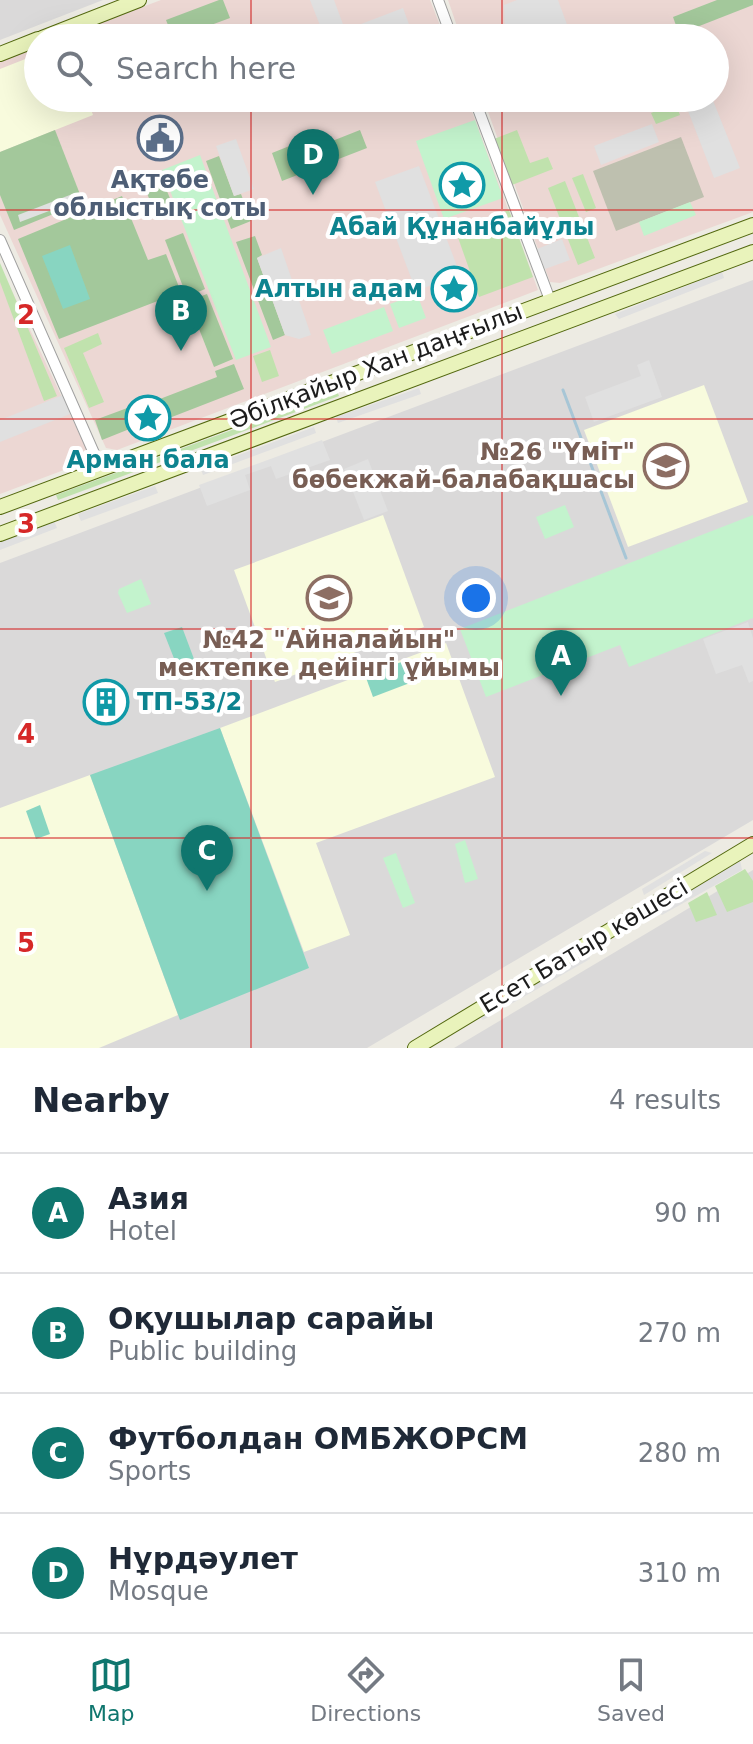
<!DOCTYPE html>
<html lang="en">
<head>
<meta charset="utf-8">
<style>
	body { margin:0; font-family:"DejaVu Sans",sans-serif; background:#f6f6f7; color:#1f2937 }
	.you { position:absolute; left:476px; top:598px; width:28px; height:28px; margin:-20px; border:6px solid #fff; border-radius:50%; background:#1a73e8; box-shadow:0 0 0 12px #1a73e833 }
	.badge { display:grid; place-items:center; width:52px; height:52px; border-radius:50%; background:#0f766e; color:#fff; font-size:26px; font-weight:700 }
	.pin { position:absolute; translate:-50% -66px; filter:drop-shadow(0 2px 4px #0008) }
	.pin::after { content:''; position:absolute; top:42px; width:28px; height:24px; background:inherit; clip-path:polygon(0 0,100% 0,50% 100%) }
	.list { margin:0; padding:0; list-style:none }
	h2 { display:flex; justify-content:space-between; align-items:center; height:104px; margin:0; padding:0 32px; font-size:34px }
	h2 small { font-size:26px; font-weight:400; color:#747a83 }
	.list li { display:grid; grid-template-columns:52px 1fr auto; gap:24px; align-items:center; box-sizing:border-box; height:120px; padding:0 32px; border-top:2px solid #e0e1e3 }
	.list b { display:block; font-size:30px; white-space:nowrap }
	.list p { margin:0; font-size:26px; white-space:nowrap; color:#747a83 }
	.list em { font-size:26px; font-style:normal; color:#747a83 }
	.icon { flex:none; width:44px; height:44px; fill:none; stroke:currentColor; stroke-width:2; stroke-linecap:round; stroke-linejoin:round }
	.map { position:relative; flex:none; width:753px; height:1048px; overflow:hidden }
	.search { position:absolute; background:#fff; box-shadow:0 8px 32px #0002; left:24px; right:24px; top:24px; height:88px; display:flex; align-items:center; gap:20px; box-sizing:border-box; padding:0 28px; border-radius:44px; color:#747a83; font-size:30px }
	.sheet { height:584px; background:#fff }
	nav { display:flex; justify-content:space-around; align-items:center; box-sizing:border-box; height:112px; border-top:2px solid #e0e1e3; background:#fff; font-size:22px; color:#747a83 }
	nav a { display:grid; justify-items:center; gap:4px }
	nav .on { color:#0f766e }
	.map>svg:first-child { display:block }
	.residential { fill:#dad9d9 }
	.commercial { fill:#ecd7d3 }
	.education { fill:#f8fbdd }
	.construction { fill:#bec0af }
	.grass { fill:#c0e2ad }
	.forest { fill:#a3c89b }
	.park { fill:#c3f3cd }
	.pitch { fill:#88d5c1 }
	.parking { fill:#e0e0e0 }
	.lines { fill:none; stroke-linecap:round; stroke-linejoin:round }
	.stream { stroke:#a7c6d6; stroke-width:3 }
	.street-casing { stroke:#a0a0a0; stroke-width:12 }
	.secondary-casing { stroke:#53680f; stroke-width:16 }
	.street { stroke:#fff; stroke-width:10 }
	.secondary { stroke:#e9f3bb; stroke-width:14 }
	.grid { fill:none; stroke:#d62828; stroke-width:2; stroke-opacity:0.55 }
	.labels { text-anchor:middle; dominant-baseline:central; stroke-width:8; stroke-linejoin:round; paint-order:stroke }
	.service-label { font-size:24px; font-weight:bold; fill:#4e5e75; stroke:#fff }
	.culture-label { font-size:24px; font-weight:bold; fill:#0d838f; stroke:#fff }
	.street-label { font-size:24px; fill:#1c1c1c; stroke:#fff }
	.education-label { font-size:24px; font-weight:bold; fill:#785e54; stroke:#fff; text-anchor:end }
	.grid-label { font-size:26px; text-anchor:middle; font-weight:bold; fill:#d62828; stroke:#fff; stroke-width:8; stroke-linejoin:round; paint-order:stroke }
</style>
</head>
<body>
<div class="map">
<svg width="753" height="1048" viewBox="0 0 753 1048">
	<rect width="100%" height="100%" fill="#edebe3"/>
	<g class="residential">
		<path d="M0,0H103L0,40Z"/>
		<path d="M753,280V820L367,1048H0V563Z"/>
		<path d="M753,870V1048H454Z"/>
	</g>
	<g class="commercial">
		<path d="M161,0H430L445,38H60Z"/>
		<path d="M448,0H753V212L560,283L550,282L483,98H715V38H461Z"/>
		<path d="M38,46V98H467L538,290L117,450L106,448L0,215V61Z"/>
		<path d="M0,266L86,448V458L80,464L0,494Z"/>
	</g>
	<g class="education">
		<path d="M38,54V98H87L93,115L0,152V69Z"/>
		<path d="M704,385L748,502L628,547L584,430Z"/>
		<path d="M383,515L424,627L275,682L234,570Z"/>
		<path d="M446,643L495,777L316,843L350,935L304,952L220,728Z"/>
		<path d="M90,775L178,1015L99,1048H0V808Z"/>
	</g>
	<path class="construction" d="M681,137L704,197L616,231L593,171Z"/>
	<g class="grass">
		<path d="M657,98H673L680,115L656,124L651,113L661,109Z"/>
		<path d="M517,130L530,163L548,157L553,169L512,185L494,139Z"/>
		<path d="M583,174L596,208L586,212L572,178Z"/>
		<path d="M565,181L595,258L578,265L548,188Z"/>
		<path d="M509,210L533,277L479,297L455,229Z"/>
		<path d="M0,263L57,396L44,401L0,282Z"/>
		<path d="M98,333L102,344L83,353L104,402L89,408L64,348Z"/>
		<path d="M270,350L279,376L262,382L253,356Z"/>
		<path d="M337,391L339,396L58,500L56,495Z"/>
		<path d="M745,869L753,881V902L727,912L715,886Z"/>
		<path d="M707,892L717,915L696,922L688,903Z"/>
	</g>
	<g class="forest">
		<path d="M219,0H223L230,18L184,35V38H173L166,20Z"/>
		<path d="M717,0H753V5L679,34L673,17Z"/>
		<path d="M55,130L83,202L14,230L0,195V152Z"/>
		<path d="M360,130L367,148L282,181L272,153L297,143L302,153Z"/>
		<path d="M219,156L234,196L241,194L251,221L231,229L206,161Z"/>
		<path d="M162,179L176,213L158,220L144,186Z"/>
		<path d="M122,196L148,260L166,254L181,292L59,339L18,239Z"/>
		<path d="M183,233L205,289L187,297L165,240Z"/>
		<path d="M255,236L262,255L257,258L285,335L273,340L236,242Z"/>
		<path d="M207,294L233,359L214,367L188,301Z"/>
		<path d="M234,364L244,389L159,422L152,402L217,377L215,371Z"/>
		<path d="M130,407L137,426L102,440L95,420Z"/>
	</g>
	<g class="park">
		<path d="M475,120L503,198L444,219L416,141Z"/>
		<path d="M200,155L271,347L236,360L162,170Z"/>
		<path d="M690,202L696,215L644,236L639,222Z"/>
		<path d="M417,294L426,318L399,328L390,304Z"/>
		<path d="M384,307L393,331L332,354L323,330Z"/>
		<path d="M565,505L574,527L545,539L536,517Z"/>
		<path d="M753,515V618L629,667L620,645L486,697L460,629Z"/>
		<path d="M141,579L151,604L127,613L118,593L119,589Z"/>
		<path d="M465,840L478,879L465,883L455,844Z"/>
		<path d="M396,853L415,903L403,908L383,858Z"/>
	</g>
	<g class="pitch">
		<path d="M70,245L90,299L63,309L42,256Z"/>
		<path d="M182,627L194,659L177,666L164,633Z"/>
		<path d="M407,660L415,681L373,697L365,675Z"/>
		<path d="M220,728L309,968L180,1020L90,775Z"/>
		<path d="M40,805L50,834L36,839L26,811Z"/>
	</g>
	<g class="parking">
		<path d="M310,0H334L344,27L348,29L403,8L414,38H325Z"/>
		<path d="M517,0H558L572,38H505L504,5Z"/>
		<path d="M683,98H712L740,168L714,178Z"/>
		<path d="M652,124L659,142L601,165L594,146Z"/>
		<path d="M236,139L254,189L234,196L216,146Z"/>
		<path d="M419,166L460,274L416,291L375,182Z"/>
		<path d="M75,193L78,200L20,222L18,215Z"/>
		<path d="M562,239L570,260L545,269L537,249Z"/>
		<path d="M281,248L311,335L299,339L285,335L257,258Z"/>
		<path d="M722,272L724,278L619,319L615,314Z"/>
		<path d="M649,360L662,397L594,422L585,397L641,376L637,365Z"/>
		<path d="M419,388L421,394L338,423L336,417Z"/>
		<path d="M63,395L70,414L0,442V420Z"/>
		<path d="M314,427L316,433L203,475L201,469Z"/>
		<path d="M322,440L330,460L276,479L271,466L245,475L250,490L207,506L199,485Z"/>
		<path d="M368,459L388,511L364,520L344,469Z"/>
		<path d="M155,486L158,493L81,521L78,514Z"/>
		<path d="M54,521L57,528L0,550V542Z"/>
		<path d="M748,622L753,638V681L749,683L742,665L716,674L703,639Z"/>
		<path d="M705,851L712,853L644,895L642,889Z"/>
		<path d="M740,860L742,870L662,915L653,910Z"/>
		<path d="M589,950L590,959L483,1020L478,1016Z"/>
	</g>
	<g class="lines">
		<path class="stream" d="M563,390L626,558"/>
		<g class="street-casing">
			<g id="street">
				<path d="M438,0L452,38"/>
				<path d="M474,98L550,300"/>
				<path d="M0,240L101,469"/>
			</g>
		</g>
		<g class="secondary-casing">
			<g id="secondary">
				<path d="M42,38L139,0"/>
				<path d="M0,54L38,39"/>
				<path d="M0,507L753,225"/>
				<path d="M0,534L753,252"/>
				<path d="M415,1048L753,844"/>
			</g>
		</g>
		<use href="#street" class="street"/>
		<use href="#secondary" class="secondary"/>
	</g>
	<path class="grid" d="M251,0V38M502,0V38M251,98V1048M502,98V1048M0,210H753M0,419H753M0,629H753M0,838H753"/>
	<defs>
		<g id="civic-ring" transform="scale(2.3)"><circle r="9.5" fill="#fff" stroke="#5c6f8a" stroke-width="1.5"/><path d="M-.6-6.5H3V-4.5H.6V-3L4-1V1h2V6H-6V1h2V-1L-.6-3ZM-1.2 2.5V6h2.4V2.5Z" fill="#5c6f8a"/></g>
		<g id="sight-ring" transform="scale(2.3)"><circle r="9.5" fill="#fff" stroke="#0f9aa8" stroke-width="1.5"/><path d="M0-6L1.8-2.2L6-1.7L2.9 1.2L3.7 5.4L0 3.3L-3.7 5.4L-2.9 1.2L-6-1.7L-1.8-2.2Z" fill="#0f9aa8"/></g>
		<g id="school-ring" transform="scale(2.3)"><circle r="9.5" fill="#fff" stroke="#8d6e63" stroke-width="1.5"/><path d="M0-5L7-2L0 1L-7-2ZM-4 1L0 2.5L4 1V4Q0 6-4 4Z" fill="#8d6e63"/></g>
		<g id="building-ring" transform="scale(2.3)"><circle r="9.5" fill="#fff" stroke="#0f9aa8" stroke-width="1.5"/><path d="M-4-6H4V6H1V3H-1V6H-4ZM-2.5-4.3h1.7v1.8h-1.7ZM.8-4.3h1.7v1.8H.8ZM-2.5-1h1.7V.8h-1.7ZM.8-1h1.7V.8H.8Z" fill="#0f9aa8"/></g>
	</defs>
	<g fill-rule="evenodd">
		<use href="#civic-ring" x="160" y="138"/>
		<use href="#sight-ring" x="462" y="185"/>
		<use href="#sight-ring" x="454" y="289"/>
		<use href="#sight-ring" x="148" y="418"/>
		<use href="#school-ring" x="666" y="466"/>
		<use href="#school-ring" x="329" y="598"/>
		<use href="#building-ring" x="106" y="702"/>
	</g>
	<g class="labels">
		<g class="service-label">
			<text x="160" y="180">Ақтөбе<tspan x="160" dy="28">облыстық соты</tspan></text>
		</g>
		<g class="culture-label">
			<text x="462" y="227">Абай Құнанбайұлы</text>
			<text x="423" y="289" text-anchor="end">Алтын адам</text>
			<text x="148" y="460">Арман бала</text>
			<text x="137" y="702" text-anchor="start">ТП-53/2</text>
		</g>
		<g class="street-label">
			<text transform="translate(376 366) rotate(-21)">Әбілқайыр Хан даңғылы</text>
			<text transform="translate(584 946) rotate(-31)">Есет Батыр көшесі</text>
		</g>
		<g class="education-label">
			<text x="635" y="452">№26 "Үміт"<tspan x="635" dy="28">бөбекжай-балабақшасы</tspan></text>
			<text x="329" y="640" text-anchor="middle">№42 "Айналайын"<tspan x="329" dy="28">мектепке дейінгі ұйымы</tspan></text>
		</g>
	</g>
	<g class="grid-label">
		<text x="26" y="324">2</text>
		<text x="26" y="533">3</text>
		<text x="26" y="743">4</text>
		<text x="26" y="952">5</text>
	</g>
</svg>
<div class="you"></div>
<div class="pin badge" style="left:561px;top:696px">A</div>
<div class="pin badge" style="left:181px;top:351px">B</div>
<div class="pin badge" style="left:207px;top:891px">C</div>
<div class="pin badge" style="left:313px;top:195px">D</div>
<div class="search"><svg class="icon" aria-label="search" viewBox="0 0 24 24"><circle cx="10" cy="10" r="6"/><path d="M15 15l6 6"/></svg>Search here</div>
</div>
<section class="sheet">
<h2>Nearby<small>4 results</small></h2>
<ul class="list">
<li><span class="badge">A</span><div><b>Азия</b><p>Hotel</p></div><em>90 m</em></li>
<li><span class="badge">B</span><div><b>Оқушылар сарайы</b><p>Public building</p></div><em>270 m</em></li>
<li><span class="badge">C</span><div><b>Футболдан ОМБЖОРСМ</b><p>Sports</p></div><em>280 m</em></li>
<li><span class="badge">D</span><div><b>Нұрдәулет</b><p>Mosque</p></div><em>310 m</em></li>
</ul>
</section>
<nav>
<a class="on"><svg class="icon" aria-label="map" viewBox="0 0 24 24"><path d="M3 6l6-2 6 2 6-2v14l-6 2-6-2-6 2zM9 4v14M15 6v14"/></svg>Map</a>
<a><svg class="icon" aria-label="directions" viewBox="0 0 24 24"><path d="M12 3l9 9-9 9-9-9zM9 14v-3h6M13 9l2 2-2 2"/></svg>Directions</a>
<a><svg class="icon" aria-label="saved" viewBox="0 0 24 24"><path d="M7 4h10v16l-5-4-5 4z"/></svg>Saved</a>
</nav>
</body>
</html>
